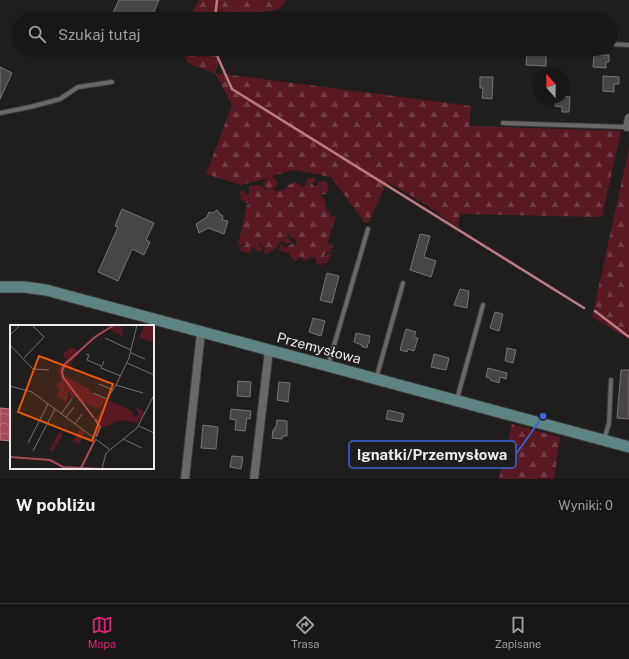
<!DOCTYPE html>
<html lang="pl">
<head>
<meta charset="utf-8">
<style>
	body { margin:0; font-family:"Public Sans",sans-serif; background:#211f1f; color:#f1f3f6 }
	.compass { position:absolute; left:533px; top:68px; width:36px; height:36px; border-radius:50%; background:#181616; box-shadow:0 1px 3px #0004; rotate:339deg }
	.list { margin:0; padding:0; list-style:none }
	h2 { display:flex; justify-content:space-between; align-items:center; height:52px; margin:0; padding:0 16px; font-size:17px }
	h2 small { font-size:13px; font-weight:400; color:#9f9fa1 }
	.icon { flex:none; width:22px; height:22px; fill:none; stroke:currentColor; stroke-width:2; stroke-linecap:round; stroke-linejoin:round }
	.map { position:relative; flex:none; width:629px; height:479px; overflow:hidden }
	.search { position:absolute; background:#181616; box-shadow:0 1px 3px #0004; left:12px; right:12px; top:12px; height:44px; display:flex; align-items:center; gap:10px; box-sizing:border-box; padding:0 14px; border-radius:22px; color:#9f9fa1; font-size:15px }
	.sheet { height:124px; background:#181616 }
	nav { display:flex; justify-content:space-around; align-items:center; box-sizing:border-box; height:56px; border-top:1px solid #363535; background:#181616; font-size:11px; color:#9f9fa1 }
	nav a { display:grid; justify-items:center; gap:2px }
	nav .on { color:#db2777 }
	.map>svg:first-child { display:block }
	.forest { fill:url(#forest-firs) }
	.water { fill:url(#water-waves); stroke:#bd7b82 }
	.lines { fill:none; stroke-linecap:round; stroke-linejoin:round }
	.stream { stroke:#bd7b82; stroke-width:2.5 }
	.building { fill:#484545; stroke:#787474 }
	.lane-casing { stroke:#3c3939; stroke-width:6 }
	.street-casing { stroke:#3c3939; stroke-width:10 }
	.secondary-casing { stroke:#3c3939; stroke-width:13 }
	.lane { stroke:#6a6767; stroke-width:4 }
	.street { stroke:#6a6767; stroke-width:8 }
	.secondary { stroke:#5e8384; stroke-width:11 }
	.labels { text-anchor:middle; dominant-baseline:central; stroke-width:3; stroke-linejoin:round; paint-order:stroke }
	.street-label { font-size:14px; fill:#eeecec; stroke:#201d1d }
	.inset-river { fill:none; stroke:#a84a55; stroke-width:2 }
	.inset-road { fill:none; stroke:#727070; stroke-width:1 }
	.view { fill:#e8590c; fill-opacity:0.15; stroke:#e8590c; stroke-width:2 }
	.inset-edge { fill:none; stroke:#eeecec; stroke-width:2 }
	.leader { fill:none; stroke:#3c66db; stroke-width:1.5 }
	.callout-dot { fill:#3c66db; stroke:#201d1d; stroke-width:1.5 }
	.callout { fill:#201d1d; stroke:#3c66db; stroke-width:1.5 }
	.callout-label { font-size:15px; text-anchor:middle; font-weight:bold; fill:#eeecec }
</style>
</head>
<body>
<div class="map">
<svg width="629" height="479" viewBox="0 0 629 479">
	<defs>
		<pattern id="forest-firs" width="22" height="20" patternUnits="userSpaceOnUse"><rect width="22" height="20" fill="#591922"/><path d="M5 1l3.5 6h-7zM16 11l3.5 6h-7z" fill="#713b42"/></pattern>
		<pattern id="water-waves" width="16" height="10" patternUnits="userSpaceOnUse"><rect width="16" height="10" fill="#a84a55"/><path d="M0 5q4-4 8 0t8 0" fill="none" stroke="#b86d76"/></pattern>
	</defs>
	<rect width="100%" height="100%" fill="#201d1d"/>
	<g class="forest">
		<path d="M199,0H285L284,4L277,10L243,14L229,19H189Z"/>
		<path d="M180,49H222L215,73L471,106L469,126L621,131L602,217L460,214L458,228L422,202L387,182L369,222L365,223L331,177L294,170L272,176L278,182L276,187L272,188L277,192L286,189L288,185L295,182L304,187L307,179L314,177L316,180L312,183L314,187L318,184V182L326,181L329,187L326,194L319,195L324,198L327,211L330,212L329,217L336,216L327,244L332,245L333,247L330,249L333,251L326,252L324,256L325,257L328,253L331,254L327,263H322L321,266L316,263V259L313,257L304,261L301,258L302,255L296,261L290,256V254L279,250L281,244L286,248L293,243L297,245L295,239L289,237V234L287,237L292,242L286,244V242H281L277,245L278,247L266,254L263,253L265,249L260,243L258,244L263,248L260,252L252,247L249,253L241,251L240,247L246,245L245,243L244,245H238L247,205L249,204L241,200L240,192L244,190L246,195L249,194V186L259,185L265,188L266,192L267,190L263,184L268,178L241,185L206,174L232,105L215,73L189,64Z"/>
		<path d="M629,148V339L592,317Z"/>
		<path d="M512,424L560,437L554,479H499Z"/>
	</g>
	<path class="water" d="M0,408L11,409V441L0,440Z"/>
	<g class="lines">
		<g class="stream">
			<path d="M215,19L217,0"/>
			<path d="M214,49L232,89L584,308"/>
			<path d="M595,311L629,337"/>
		</g>
	</g>
	<g class="building">
		<path d="M119,0H159L151,19H110Z"/>
		<path d="M527,54L546,55V66L526,65Z"/>
		<path d="M594,55H609V62H606V68L593,67Z"/>
		<path d="M0,67L12,73L0,99Z"/>
		<path d="M603,76L619,77V84H614V92L603,91Z"/>
		<path d="M480,77H493L492,99L482,98L483,88H480Z"/>
		<path d="M563,96L570,97L569,112H562V107L555,106V99L563,98Z"/>
		<path d="M122,209L154,223L146,240L150,242L144,255L132,249L118,281L98,272L118,227L115,226Z"/>
		<path d="M217,210L221,215L223,216L222,220L228,221L224,234L208,228L199,233L196,224L207,217L209,212L213,213Z"/>
		<path d="M420,234L430,236L424,257L436,261L431,277L410,270Z"/>
		<path d="M327,273L339,276L332,303L320,300Z"/>
		<path d="M460,289L469,291L467,308L454,305Z"/>
		<path d="M495,312L503,314L499,331L490,328Z"/>
		<path d="M313,318L325,321L321,336L309,332Z"/>
		<path d="M406,329L416,332L414,337L418,338L414,351L408,349L407,352L400,350Z"/>
		<path d="M356,333L370,336L369,340L370,342L368,343L367,348L361,346L362,345L354,342Z"/>
		<path d="M507,348L516,350L513,363L505,361Z"/>
		<path d="M434,354L449,358L446,370L431,367Z"/>
		<path d="M488,368L507,373L506,379L500,377L499,383L490,380V378L486,377Z"/>
		<path d="M621,370H629V419L617,418Z"/>
		<path d="M238,381L251,382L250,397L237,396Z"/>
		<path d="M279,382L290,383L288,402L277,400Z"/>
		<path d="M231,409L251,411L250,419L247,418L245,431L235,430L236,420L230,419Z"/>
		<path d="M388,410L404,414L402,422L386,419Z"/>
		<path d="M277,420L287,421V436H283L282,439L272,438L273,430H275V427H276Z"/>
		<path d="M203,425L218,427L216,449L201,448Z"/>
		<path d="M232,456L243,457L241,469L230,467Z"/>
	</g>
	<g class="lines">
		<g class="lane-casing">
			<g id="lane">
				<path d="M610,44L629,45"/>
				<path d="M0,113L30,107L60,99L78,87L112,82"/>
				<path d="M503,123L627,127"/>
				<path d="M328,366L368,229"/>
				<path d="M376,379L403,283"/>
				<path d="M457,399L483,305"/>
				<path d="M604,440L609,423L611,380"/>
			</g>
		</g>
		<g class="street-casing">
			<g id="street">
				<path d="M627,127L629,118"/>
				<path d="M185,479L201,332"/>
				<path d="M254,479L269,350"/>
			</g>
		</g>
		<g class="secondary-casing">
			<path id="secondary" d="M0,287H24L46,290L629,447"/>
		</g>
		<use href="#lane" class="lane"/>
		<use href="#street" class="street"/>
		<use href="#secondary" class="secondary"/>
	</g>
	<g class="labels">
		<g class="street-label">
			<text transform="translate(319 348) rotate(15)">Przemysłowa</text>
		</g>
	</g>
	<g transform="translate(10 325)">
		<rect width="144" height="144" fill="#201d1d"/>
		<path d="M105,0L112,2L113,11L100,5ZM135,0H144V13L141,17L129,12ZM63,22L69,29L60,38L63,43H55L52,49L80,65L79,67L96,74L90,84L73,78L67,70L62,74L60,67L59,66L56,77L46,71L50,64L46,61L52,54L48,45L56,35L53,28ZM98,75L122,86L124,92L129,90L126,82L135,87L127,98L112,95L91,103L85,95ZM70,104L75,108L69,119L63,116ZM49,107L53,109L43,126L40,124Z" fill="#591922"/>
		<path class="inset-river" d="M84,93L53,52L52,46L55,39L85,12L104,0M85,94L90,102L86,112M0,132L40,135L53,142L91,144M71,143L85,115"/>
		<path class="inset-road" d="M127,0L119,33L106,60L133,68M0,10L10,0M95,13L121,25M0,20L23,44L39,45M121,28L135,34M76,29L79,30L77,35L91,41M14,33L34,12L22,0M94,36L91,43L111,51M117,38L144,50M89,59L103,65M0,61L22,67L99,124M83,68L97,74L106,60M51,89L62,74M56,92L64,82M65,99L72,89M129,101L144,108M113,114L132,123M18,118L38,79M23,126L45,84M92,144L96,128L127,103L144,70"/>
		<path class="view" d="M29,31L103,59L82,116L8,87Z"/>
		<rect width="144" height="144" class="inset-edge"/>
	</g>
	<path class="leader" d="M543 416L516 454"/>
	<circle class="callout-dot" cx="543" cy="416" r="4"/>
	<rect class="callout" x="349" y="441" width="167" height="27" rx="4"/>
	<g class="callout-label">
		<text x="432" y="460">Ignatki/Przemysłowa</text>
	</g>
</svg>
<svg class="compass" viewBox="-18 -18 36 36"><path d="M0-13l5 13h-10z" fill="#e53935"/><path d="M0 13l5-13h-10z" fill="#9f9fa1"/></svg>
<div class="search"><svg class="icon" aria-label="search" viewBox="0 0 24 24"><circle cx="10" cy="10" r="6"/><path d="M15 15l6 6"/></svg>Szukaj tutaj</div>
</div>
<section class="sheet">
<h2>W pobliżu<small>Wyniki: 0</small></h2>
<ul class="list">
</ul>
</section>
<nav>
<a class="on"><svg class="icon" aria-label="map" viewBox="0 0 24 24"><path d="M3 6l6-2 6 2 6-2v14l-6 2-6-2-6 2zM9 4v14M15 6v14"/></svg>Mapa</a>
<a><svg class="icon" aria-label="directions" viewBox="0 0 24 24"><path d="M12 3l9 9-9 9-9-9zM9 14v-3h6M13 9l2 2-2 2"/></svg>Trasa</a>
<a><svg class="icon" aria-label="saved" viewBox="0 0 24 24"><path d="M7 4h10v16l-5-4-5 4z"/></svg>Zapisane</a>
</nav>
</body>
</html>
